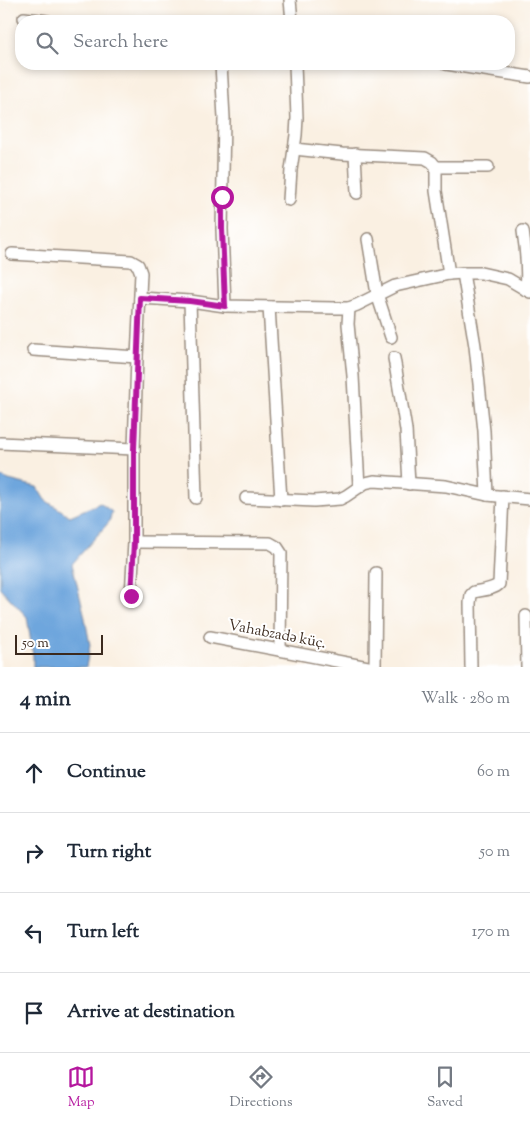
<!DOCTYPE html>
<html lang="en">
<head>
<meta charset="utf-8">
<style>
	body { margin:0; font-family:"Sorts Mill Goudy",serif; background:#f2f2f3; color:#1f2937 }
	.scale { position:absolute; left:15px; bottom:12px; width:88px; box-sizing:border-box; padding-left:5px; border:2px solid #3b2a1e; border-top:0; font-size:14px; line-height:18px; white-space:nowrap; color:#3b2a1e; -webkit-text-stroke:4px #fff; paint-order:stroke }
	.stop { position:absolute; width:15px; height:15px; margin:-11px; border:4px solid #b5179e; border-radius:50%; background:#fff }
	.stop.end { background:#b5179e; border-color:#fff; box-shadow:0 1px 5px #0008 }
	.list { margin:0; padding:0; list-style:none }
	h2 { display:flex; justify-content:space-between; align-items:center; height:65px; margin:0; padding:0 20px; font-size:21px }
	h2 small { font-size:16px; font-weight:400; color:#747a83 }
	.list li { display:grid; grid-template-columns:32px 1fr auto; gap:15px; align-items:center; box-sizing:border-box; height:80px; padding:0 20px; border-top:1px solid #e0e1e3 }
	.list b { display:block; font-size:19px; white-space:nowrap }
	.list em { font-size:16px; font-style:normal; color:#747a83 }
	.icon { flex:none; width:28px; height:28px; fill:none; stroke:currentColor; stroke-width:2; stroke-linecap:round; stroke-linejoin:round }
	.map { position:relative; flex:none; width:530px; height:667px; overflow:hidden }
	.search { position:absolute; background:#fff; box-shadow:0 2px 8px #0003; left:15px; right:15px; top:15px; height:55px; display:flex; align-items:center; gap:12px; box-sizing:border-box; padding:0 18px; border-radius:20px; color:#747a83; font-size:19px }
	.sheet { height:385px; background:#fff }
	nav { display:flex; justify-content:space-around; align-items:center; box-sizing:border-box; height:70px; border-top:1px solid #e0e1e3; background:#fff; font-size:14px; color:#747a83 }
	nav a { display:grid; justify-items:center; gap:2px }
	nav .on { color:#b5179e }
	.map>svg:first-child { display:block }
	.water { fill:#6ea6dd; stroke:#54687e }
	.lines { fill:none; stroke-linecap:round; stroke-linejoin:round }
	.street-casing { stroke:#9a8d80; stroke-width:14 }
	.street { stroke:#fff; stroke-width:11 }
	.route { stroke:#b5179e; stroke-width:6 }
	.labels { text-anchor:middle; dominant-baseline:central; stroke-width:4; stroke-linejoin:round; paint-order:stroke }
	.street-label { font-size:15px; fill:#3b2a1e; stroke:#fff }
</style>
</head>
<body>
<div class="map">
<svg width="530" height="667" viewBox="0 0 530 667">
	<rect width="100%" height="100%" fill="#fff"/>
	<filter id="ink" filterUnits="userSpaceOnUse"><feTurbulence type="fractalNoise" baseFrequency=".02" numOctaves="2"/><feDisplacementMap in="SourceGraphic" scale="10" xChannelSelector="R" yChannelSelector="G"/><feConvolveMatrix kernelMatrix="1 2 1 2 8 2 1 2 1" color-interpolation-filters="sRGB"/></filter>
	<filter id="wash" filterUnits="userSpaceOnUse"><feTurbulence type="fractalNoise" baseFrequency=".0096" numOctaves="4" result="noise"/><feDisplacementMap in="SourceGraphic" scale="20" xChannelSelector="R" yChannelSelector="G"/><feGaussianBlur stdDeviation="1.12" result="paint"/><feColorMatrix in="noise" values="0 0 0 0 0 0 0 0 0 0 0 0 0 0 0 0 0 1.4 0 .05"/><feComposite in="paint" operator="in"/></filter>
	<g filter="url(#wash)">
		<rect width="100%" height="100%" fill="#faf0e2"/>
		<path class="water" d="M0,476L9,480L37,487L45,500L70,516L100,503L112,512L109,522L72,564L84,613L90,645L86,667H33V656L27,617L0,588Z"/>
	</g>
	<g filter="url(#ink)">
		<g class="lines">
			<g class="street-casing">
				<g id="street">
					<path d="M290,0L292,21"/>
					<path d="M24,18L47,21"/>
					<path d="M221,64L224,118L222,229L225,306"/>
					<path d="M446,64L530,77"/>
					<path d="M294,149L342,154L425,158L432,162L436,167V191L449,274"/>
					<path d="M355,154L357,193"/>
					<path d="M436,167H488"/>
					<path d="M289,200L291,170L296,135L297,118L295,64"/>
					<path d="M523,231C526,251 528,270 526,290"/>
					<path d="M368,239L377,294L391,337"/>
					<path d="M12,254L131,261L138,265L141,273L137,357L134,449V542L131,596"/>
					<path d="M463,273L475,346L484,431L487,495"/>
					<path d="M140,298L190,301L225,306L336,308H349L357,305L395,286L449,274L463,273H481L508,279L530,292"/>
					<path d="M190,301L196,498"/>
					<path d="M269,307L281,500"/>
					<path d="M349,308L348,324L353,376L359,487"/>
					<path d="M33,350L137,357"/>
					<path d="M394,358L406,430L409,484"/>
					<path d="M0,443L134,449"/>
					<path d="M246,498L314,501L340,499L346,496L365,483L374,481L446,486L487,495L530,499"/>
					<path d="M134,542L270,543L277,547L281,553L280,650"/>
					<path d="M526,616L527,667"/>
					<path d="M210,637L368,667"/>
					<path d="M375,667L376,573"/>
					<path d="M471,667L470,603L471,595L474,592C482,590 493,590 499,584L503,496"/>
				</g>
			</g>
			<use href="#street" class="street"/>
		</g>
	</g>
	<g class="lines" filter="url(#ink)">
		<path class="route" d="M131,596L134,542V449L140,298L190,301L225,306L222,229V197"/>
	</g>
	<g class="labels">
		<g class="street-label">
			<text transform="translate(277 635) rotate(11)">Vahabzadə küç.</text>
		</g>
	</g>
</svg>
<div class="scale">50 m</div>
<div class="stop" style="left:222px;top:197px"></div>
<div class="stop end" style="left:131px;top:596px"></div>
<div class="search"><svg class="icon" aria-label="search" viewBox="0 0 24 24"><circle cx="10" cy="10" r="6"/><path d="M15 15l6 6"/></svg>Search here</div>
</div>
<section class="sheet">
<h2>4 min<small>Walk · 280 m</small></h2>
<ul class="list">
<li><svg class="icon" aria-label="ahead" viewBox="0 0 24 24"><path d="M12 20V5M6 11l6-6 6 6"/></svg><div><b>Continue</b></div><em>60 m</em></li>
<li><svg class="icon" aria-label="right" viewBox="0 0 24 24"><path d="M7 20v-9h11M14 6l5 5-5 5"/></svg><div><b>Turn right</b></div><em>50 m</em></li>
<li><svg class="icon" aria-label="left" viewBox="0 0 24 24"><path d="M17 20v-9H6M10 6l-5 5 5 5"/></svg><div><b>Turn left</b></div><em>170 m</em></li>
<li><svg class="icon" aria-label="arrive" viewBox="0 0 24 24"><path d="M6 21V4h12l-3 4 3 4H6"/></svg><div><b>Arrive at destination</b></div></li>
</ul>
</section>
<nav>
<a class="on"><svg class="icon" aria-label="map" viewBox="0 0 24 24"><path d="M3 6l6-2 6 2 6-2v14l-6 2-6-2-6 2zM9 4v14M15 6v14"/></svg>Map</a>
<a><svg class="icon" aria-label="directions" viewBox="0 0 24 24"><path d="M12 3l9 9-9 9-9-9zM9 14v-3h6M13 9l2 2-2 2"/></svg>Directions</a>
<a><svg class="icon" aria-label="saved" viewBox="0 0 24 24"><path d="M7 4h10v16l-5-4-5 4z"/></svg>Saved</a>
</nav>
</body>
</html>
